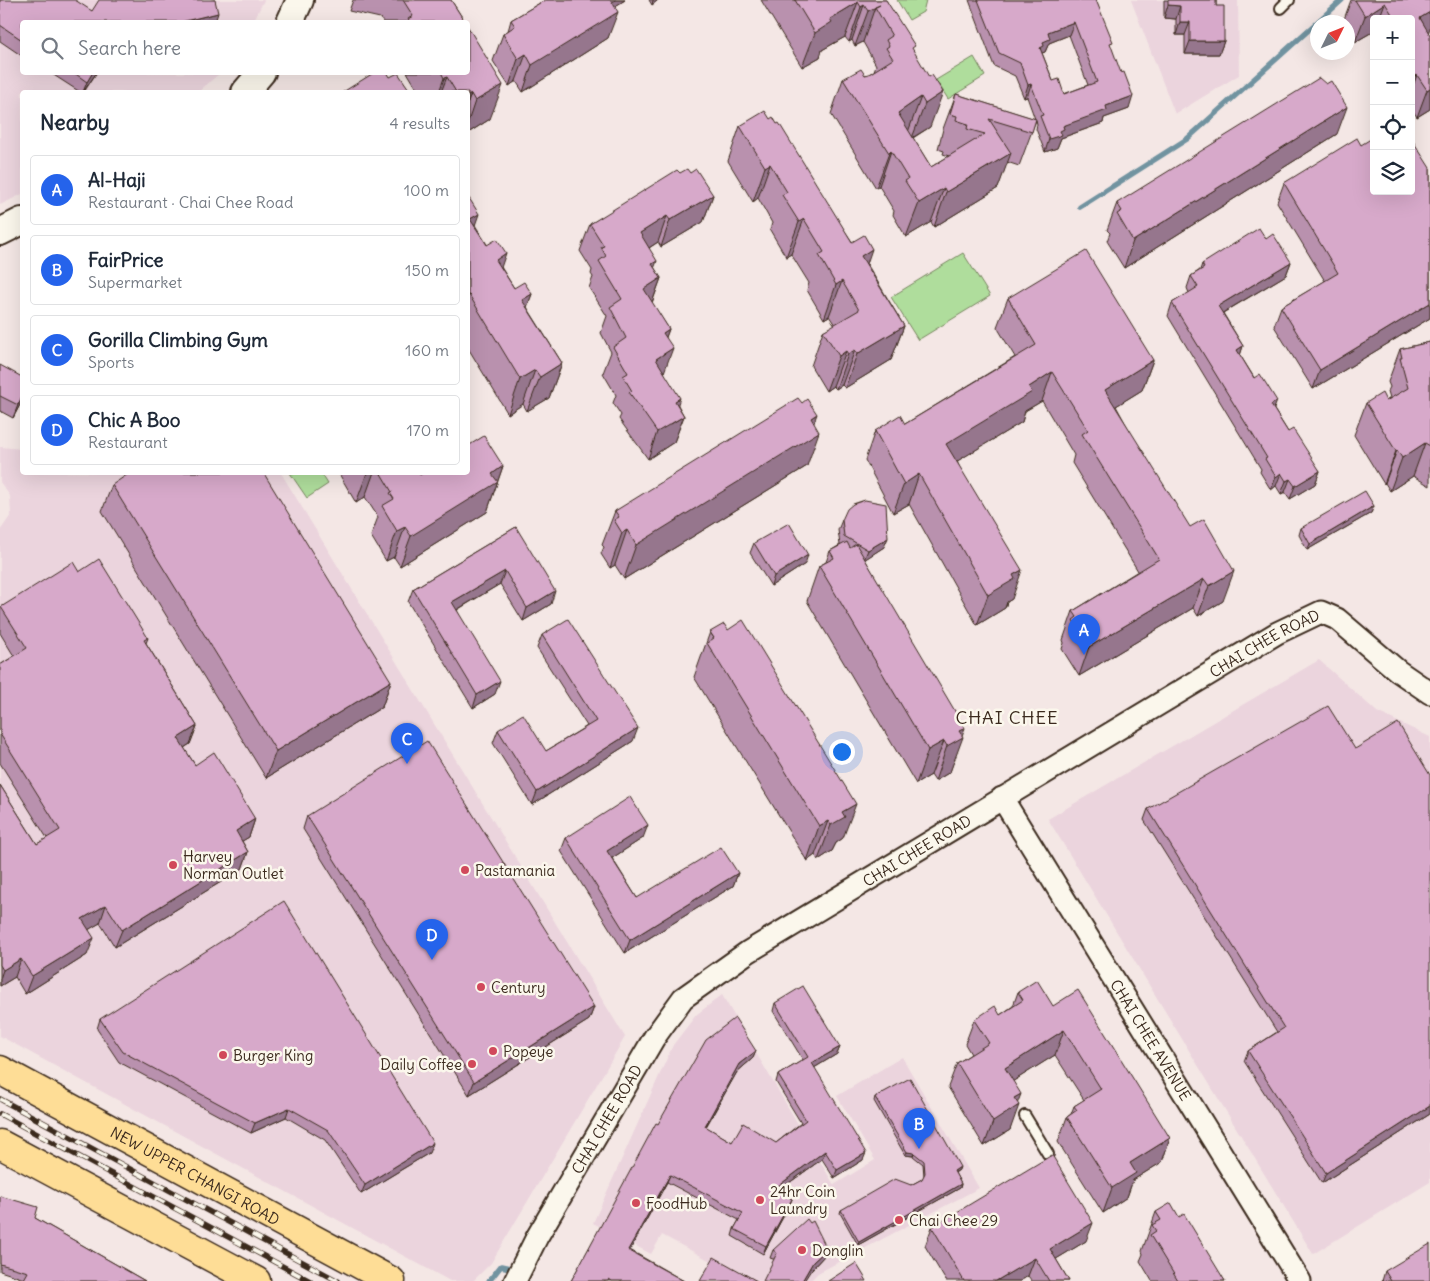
<!DOCTYPE html>
<html lang="en">
<head>
<meta charset="utf-8">
<style>
	body { margin:0; font-family:Delius,sans-serif; background:#f2f2f3; color:#1f2937 }
	.controls { position:absolute; right:15px; top:15px; display:grid; overflow:hidden; border-radius:5px; box-shadow:0 5px 20px #0002 }
	.controls button { width:45px; height:45px; display:grid; place-items:center; padding:0; border:0; border-bottom:1px solid #e0e1e3; background:#fff; color:#1f2937; font:25px sans-serif }
	.compass { position:absolute; left:1310px; top:15px; width:45px; height:45px; border-radius:50%; background:#fff; box-shadow:0 5px 20px #0002; rotate:47deg }
	.you { position:absolute; left:841px; top:751px; width:18px; height:18px; margin:-12px; border:4px solid #fff; border-radius:50%; background:#1a73e8; box-shadow:0 0 0 8px #1a73e833 }
	.badge { display:grid; place-items:center; width:32px; height:32px; border-radius:50%; background:#2563eb; color:#fff; font-size:16px; font-weight:700 }
	.pin { position:absolute; translate:-50% -41px; filter:drop-shadow(0 1px 2px #0008) }
	.pin::after { content:''; position:absolute; top:26px; width:18px; height:15px; background:inherit; clip-path:polygon(0 0,100% 0,50% 100%) }
	.list { margin:0; padding:0; list-style:none }
	h2 { display:flex; justify-content:space-between; align-items:center; height:65px; margin:0; padding:0 20px; font-size:21px }
	h2 small { font-size:16px; font-weight:400; color:#747a83 }
	.list li { display:grid; grid-template-columns:32px 1fr auto; gap:15px; align-items:center; box-sizing:border-box; height:70px; margin:0 10px 10px; padding:0 10px; border:1px solid #e0e1e3; border-radius:5px }
	.list b { display:block; font-size:19px; white-space:nowrap }
	.list p { margin:0; font-size:16px; white-space:nowrap; color:#747a83 }
	.list em { font-size:16px; font-style:normal; color:#747a83 }
	.icon { flex:none; width:28px; height:28px; fill:none; stroke:currentColor; stroke-width:2; stroke-linecap:round; stroke-linejoin:round }
	.map { position:relative; flex:none; width:1430px; height:1281px; overflow:hidden }
	.search { position:absolute; background:#fff; box-shadow:0 5px 20px #0002; left:20px; top:20px; width:450px; height:55px; display:flex; align-items:center; gap:12px; box-sizing:border-box; padding:0 18px; border-radius:5px; color:#747a83; font-size:19px }
	.panel { position:absolute; background:#fff; box-shadow:0 5px 20px #0002; left:20px; top:90px; width:450px; height:385px; border-radius:5px }
	.map>svg:first-child { display:block }
	.built { fill:#ebd4dd }
	.green { fill:#afdd9c; stroke:#75845d }
	.lines { fill:none; stroke-linecap:round; stroke-linejoin:round }
	.stream { stroke:#7193a0; stroke-width:5.5 }
	.service-casing { stroke:#3b2a1e; stroke-width:14 }
	.minor-casing { stroke:#3b2a1e; stroke-width:25 }
	.tertiary-casing { stroke:#3b2a1e; stroke-width:30 }
	.primary-casing { stroke:#3b2a1e; stroke-width:31 }
	.service { stroke:#fbf7ec; stroke-width:10 }
	.minor { stroke:#fbf7ec; stroke-width:21 }
	.tertiary { stroke:#fbf7ec; stroke-width:26 }
	.primary { stroke:#fedd96; stroke-width:28 }
	.rail-casing { stroke:#3b2a1e; stroke-width:5.5 }
	.rail { stroke:#fbf7ec; stroke-width:4; stroke-dasharray:11; stroke-linecap:butt }
	.wall { fill:#b991ae; stroke:#3b2a1e; fill-rule:evenodd }
	.shaded-wall { fill:#96768d; stroke:#3b2a1e }
	.building { fill:#d7a9ca; stroke:#3b2a1e; fill-rule:evenodd }
	.poi-dot { fill:#d1495b; stroke:#fbf7ec; stroke-width:2 }
	.labels { text-anchor:middle; dominant-baseline:central; stroke-width:5; stroke-linejoin:round; paint-order:stroke }
	.street-label { font-size:15px; fill:#3b2a1e; stroke:#fbf7ec }
	.poi-label { font-size:15px; fill:#3b2a1e; stroke:#fbf7ec; text-anchor:start }
	.quarter-label { font-size:18px; letter-spacing:1px; fill:#3b2a1e; stroke:#fbf7ec }
</style>
</head>
<body>
<div class="map">
<svg width="1430" height="1281" viewBox="0 0 1430 1281">
	<rect width="100%" height="100%" fill="#f4e7e5"/>
	<filter id="ink" filterUnits="userSpaceOnUse"><feTurbulence type="fractalNoise" baseFrequency=".02" numOctaves="2"/><feDisplacementMap in="SourceGraphic" scale="10" xChannelSelector="R" yChannelSelector="G"/><feConvolveMatrix kernelMatrix="1 2 1 2 8 2 1 2 1" color-interpolation-filters="sRGB"/></filter>
	<g filter="url(#ink)">
		<g class="built">
			<path d="M0,0H264L253,22H22V72L220,73L198,92H22V194L0,205Z"/>
			<path d="M1131,0H1238L1239,75L1175,114Z"/>
			<path d="M0,447L22,449V472L281,473L625,1037L491,1263L473,1281H450L0,1036V531L11,515L10,496L0,482Z"/>
			<path d="M1319,660L1377,712L1430,737V1182L1313,1254L1048,819Z"/>
			<path d="M722,995L834,1185L875,1160L837,1096L902,1057L979,1188L818,1273L810,1281H748L662,1235L651,1254L593,1223L673,1045L696,1015Z"/>
		</g>
		<g class="green">
			<path d="M897,0H926L923,12L909,20Z"/>
			<path d="M974,57L985,76L948,99L936,80Z"/>
			<path d="M963,253L990,296L918,340L891,297Z"/>
			<path d="M290,473H321L328,484L307,498Z"/>
		</g>
		<g class="lines">
			<g class="stream">
				<path d="M1080,207L1187,139L1342,0"/>
				<path d="M489,1281L501,1266L510,1268"/>
			</g>
			<g class="service-casing">
				<g id="service">
					<path d="M1281,8L1289,0"/>
					<path d="M1025,1116L1048,1154"/>
				</g>
			</g>
			<g class="minor-casing">
				<g id="minor">
					<path id="s1" d="M1002,798L1300,1281"/>
					<path id="s2" d="M515,1281L537,1237L654,1038L683,998L748,952L1277,633L1321,612L1337,619L1398,671L1430,693"/>
				</g>
			</g>
			<g class="tertiary-casing">
				<g id="tertiary">
					<path d="M290,22L300,0"/>
					<path d="M245,92L262,72"/>
					<path d="M0,232L22,221"/>
				</g>
			</g>
			<g class="primary-casing">
				<g id="primary">
					<path id="s3" d="M0,1070L391,1281"/>
					<path d="M0,1144L256,1281"/>
				</g>
			</g>
			<use href="#service" class="service"/>
			<use href="#minor" class="minor"/>
			<use href="#tertiary" class="tertiary"/>
			<use href="#primary" class="primary"/>
			<g class="rail-casing">
				<g id="rail">
					<path d="M0,1099L338,1281"/>
					<path d="M0,1114L310,1281"/>
				</g>
			</g>
			<use href="#rail" class="rail"/>
		</g>
		<g class="wall">
			<path d="M0,0L92,11L215,0L22,22V56L0,41Z"/>
			<path d="M353,0H451L465,22H383L380,18L349,11Z"/>
			<path d="M545,0H625L617,5L608,38L523,92L516,81L509,86L493,61L503,34L508,31L511,20Z"/>
			<path d="M649,0H658L652,5Z"/>
			<path d="M761,0H886L913,51L930,127L913,138L931,167L949,156L943,154L944,151L938,149L943,129L956,94L1035,119L1027,97L1024,98L1015,76L994,66L969,0H1096L1111,47L1129,109L1104,118L1103,123L1061,138L1057,148L1045,152L1036,129L1037,124L1036,120L1019,166L1007,162L998,188L934,227L931,222L906,237L893,215L894,211L879,186L876,188L831,114L843,79L869,74L874,71L876,65L863,42L855,46L852,40L849,42L845,37L822,50L820,57L802,67ZM1069,35L1088,85L1064,94L1053,81L1042,53L1045,52L1049,43Z"/>
			<path d="M1164,0H1216V6L1224,41L1219,54H1185V35H1176V19L1164,18Z"/>
			<path d="M1351,0H1430V28L1428,32L1430,35V109L1417,117L1411,108V19H1374V31L1355,42L1348,30V22H1343Z"/>
			<path d="M49,72H97L84,92H80Z"/>
			<path d="M407,72H468L490,119L468,133V92H419Z"/>
			<path d="M770,119L867,264L904,326L891,360L845,388L842,385L836,389L833,386L826,391L811,366L823,331L835,325L829,316L824,319L807,290L809,283L791,254L786,257L770,230L772,223L758,198L753,202L728,161L740,126Z"/>
			<path d="M1337,134L1124,268L1107,241L1110,233L1107,230L1117,203Z"/>
			<path d="M1361,145L1430,168V318L1313,389L1274,326L1281,307L1325,281L1277,202L1284,183Z"/>
			<path d="M680,173L713,195L703,222L661,247L658,242L649,248L654,267L661,278L652,303L669,329L666,337L664,372L678,405L684,416L674,442L648,459L619,419L621,415L613,403L616,395L603,373L611,352L601,333L607,316L589,288L593,277L591,274L592,270L580,251L590,224Z"/>
			<path d="M468,199L475,225L514,288L532,294L527,307L562,363L549,398L527,411L523,404L508,414L468,348Z"/>
			<path d="M1266,239L1291,262L1286,275L1223,313L1243,346L1240,355L1288,432L1320,471L1315,484L1290,499L1285,492L1281,494L1276,486L1271,490L1260,472L1261,469L1168,316L1172,303L1189,293L1187,288L1191,276L1200,270L1202,264Z"/>
			<path d="M1008,298L1153,360L1142,390L1116,406L1223,601L1198,616L1193,608L1079,676L1062,649L1064,643L1063,640L1073,611L1138,571L1072,463L1074,455L1042,401L1025,411L1022,422L957,461L1012,599L1007,602L1005,608L977,625L909,504L893,513L865,460L875,431L905,424L1015,357L997,327Z"/>
			<path d="M1430,342V486L1413,476L1390,491L1385,483L1384,484L1354,435L1366,403L1386,401L1390,398L1388,391L1390,387L1388,382L1400,349Z"/>
			<path d="M0,365L22,401L13,418L0,411Z"/>
			<path d="M814,422L807,466L624,579L615,565L610,568L601,554L604,547L602,545L615,511Z"/>
			<path d="M503,466L487,512L400,566L394,557L386,561L371,536L378,517L365,497L356,503L338,472H418L420,475Z"/>
			<path d="M112,485L391,681L382,707L266,778L102,511Z"/>
			<path d="M1374,506L1371,513L1307,550L1299,535L1301,528Z"/>
			<path d="M842,520L884,547L865,559L962,736L950,772L935,781L931,775L916,784L807,601L819,566L826,562L830,551L840,545L838,530Z"/>
			<path d="M516,527L551,604L523,621L500,584L457,610L495,694L473,708L408,602L413,589Z"/>
			<path d="M754,543L805,564L771,586L750,553Z"/>
			<path d="M79,572L148,638L146,643L197,726L190,744L184,748L195,765L255,819L249,837L242,841L248,852L242,869L115,947L100,923L89,929L87,955L25,994L15,977L0,986V785L37,844L47,838L0,763V665L14,656L0,633V611L1,607Z"/>
			<path d="M710,632L843,838L836,843L832,851L818,860L815,855L807,861L694,677Z"/>
			<path d="M542,635L633,741L532,805L493,743L498,730L546,751L587,726L537,648Z"/>
			<path d="M1355,749L1430,1114L1322,1183L1244,1061L1248,1051L1277,1032L1144,820L1148,809Z"/>
			<path d="M307,816L594,1007L589,1020L469,1095L303,829Z"/>
			<path d="M566,838H643L612,858L637,898L738,873L733,886L625,953L561,851Z"/>
			<path d="M1018,992L1053,1006L1170,1138L1162,1162L1133,1180L1127,1197L1103,1213L1058,1142L1067,1117L1071,1114L1074,1106L1084,1100L1055,1055L1013,1081L1017,1103L1010,1130L984,1146L948,1087L957,1063L971,1054L965,1044L974,1020L1000,1015L1013,1006Z"/>
			<path d="M775,1003L840,1047L837,1054L814,1068L863,1160L834,1178L822,1159L778,1191L792,1199L789,1206L763,1254L732,1236L734,1229L739,1220L667,1182L630,1250L684,1281H571L658,1124L756,1051L753,1058L737,1072L706,1127L732,1142L776,1143L801,1123L776,1082L778,1075L803,1060L773,1011Z"/>
			<path d="M100,1019L429,1153L361,1194L325,1140L286,1117L251,1133L119,1062L97,1029Z"/>
			<path d="M875,1097L959,1170L955,1173L961,1184L960,1188L858,1245L840,1213L841,1210L911,1185L922,1179L924,1176L923,1164L913,1156L905,1155L874,1101Z"/>
			<path d="M0,1196L35,1218L145,1281H23L24,1279L0,1271Z"/>
			<path d="M1156,1212L1179,1217L1225,1281H1152L1140,1261L1143,1254L1142,1251Z"/>
			<path d="M932,1227L1086,1241L1056,1259L1069,1281H1032L1028,1276L1020,1281H946L925,1246Z"/>
			<path d="M773,1250L824,1256L811,1270L773,1259L770,1258Z"/>
			<path d="M1385,1271L1430,1281H1382Z"/>
		</g>
		<g class="shaded-wall">
			<path d="M608,0H625L617,5L613,15L618,12L608,38L523,92L532,65Z"/>
			<path d="M653,0H658L652,5Z"/>
			<path d="M858,2L845,37L822,50L820,57L802,67L815,33L830,19Z"/>
			<path d="M1385,3L1379,19H1374V31L1355,42L1365,16Z"/>
			<path d="M864,5L852,40L849,42L861,7Z"/>
			<path d="M1168,5L1180,6L1176,19L1164,18Z"/>
			<path d="M875,7L863,42L855,46L868,11Z"/>
			<path d="M1430,12V28L1428,34L1420,18Z"/>
			<path d="M218,13L215,22H181Z"/>
			<path d="M1074,22L1069,35L1049,43L1045,52L1042,53L1036,60L1043,42L1048,32Z"/>
			<path d="M1180,22H1190L1185,35H1176Z"/>
			<path d="M1190,41H1224L1219,54H1185Z"/>
			<path d="M526,54L516,81L509,86L518,59Z"/>
			<path d="M93,72H97L83,92L87,82Z"/>
			<path d="M1417,75L1411,91V81L1413,78Z"/>
			<path d="M447,77L441,92H439L444,78Z"/>
			<path d="M1031,84L1027,97L1024,98L1028,85Z"/>
			<path d="M503,85L490,119L468,133V122L475,101Z"/>
			<path d="M1430,88V109L1417,117L1427,90Z"/>
			<path d="M943,92L930,127L912,138L925,104Z"/>
			<path d="M471,94L468,103V96Z"/>
			<path d="M1133,96L1129,109L1104,118L1103,123L1061,138L1057,148L1045,152L1049,139L1063,126L1106,106Z"/>
			<path d="M921,97L908,132L898,113Z"/>
			<path d="M1347,107L1337,134L1124,268L1133,241Z"/>
			<path d="M891,151L879,186L876,188L889,153Z"/>
			<path d="M1011,153L998,188L934,227L946,192Z"/>
			<path d="M770,164L758,198L753,202L765,167Z"/>
			<path d="M944,188L931,222L906,237L919,203Z"/>
			<path d="M713,195L703,222L661,247L670,220Z"/>
			<path d="M479,214L468,245L470,219Z"/>
			<path d="M667,216L658,242L630,260L640,233Z"/>
			<path d="M804,219L791,254L786,257L799,222Z"/>
			<path d="M872,249L860,284L861,256Z"/>
			<path d="M506,253L494,288L496,260Z"/>
			<path d="M657,261L647,287L661,278L651,305L634,316L652,264Z"/>
			<path d="M1291,262L1286,275L1214,318L1218,306Z"/>
			<path d="M842,281L829,316L824,319L836,285Z"/>
			<path d="M532,294L519,328L522,300Z"/>
			<path d="M1430,303V318L1313,389L1320,370Z"/>
			<path d="M904,326L891,360L845,388L857,354Z"/>
			<path d="M669,329L659,356L663,333Z"/>
			<path d="M1243,346L1239,359L1237,350Z"/>
			<path d="M673,348L663,375L656,359Z"/>
			<path d="M855,350L842,385L836,389L848,354Z"/>
			<path d="M846,351L833,386L826,391L839,356Z"/>
			<path d="M1153,360L1142,390L1095,419L1105,390Z"/>
			<path d="M562,363L549,398L527,411L540,377Z"/>
			<path d="M535,370L523,404L508,414L520,379Z"/>
			<path d="M1052,372L1042,401L1025,411L1022,422L936,474L946,444L1029,387Z"/>
			<path d="M22,396V401L13,418L18,405Z"/>
			<path d="M680,398L671,424L684,416L674,442L648,459L657,432L675,401Z"/>
			<path d="M1277,401L1272,414L1271,405Z"/>
			<path d="M817,414L808,438L819,432L807,466L624,579L636,545Z"/>
			<path d="M1425,443L1413,476L1390,491L1402,458Z"/>
			<path d="M1397,450L1385,483L1384,484L1396,451Z"/>
			<path d="M503,466L487,512L400,566L411,536L492,474Z"/>
			<path d="M1320,471L1315,484L1290,499L1295,486Z"/>
			<path d="M374,472L365,497L356,503L367,473Z"/>
			<path d="M1281,473L1276,486L1271,490L1276,477Z"/>
			<path d="M919,474L909,504L893,513L904,484Z"/>
			<path d="M1290,479L1285,492L1281,494L1286,481Z"/>
			<path d="M1374,506L1371,513L1307,550L1310,544Z"/>
			<path d="M405,527L394,557L386,561L397,531Z"/>
			<path d="M627,530L615,565L610,568L622,533Z"/>
			<path d="M888,538L884,547L864,560L868,550Z"/>
			<path d="M808,555L805,564L771,586L774,576Z"/>
			<path d="M1022,570L1012,599L1007,602L1005,608L977,625L988,595L1013,575Z"/>
			<path d="M505,571L500,584L448,615L452,602Z"/>
			<path d="M1234,571L1223,601L1198,616L1209,586Z"/>
			<path d="M1204,579L1193,608L1079,676L1089,647Z"/>
			<path d="M555,591L551,604L523,621L527,608Z"/>
			<path d="M391,681L382,707L266,778L276,751Z"/>
			<path d="M500,681L495,694L473,708L477,695Z"/>
			<path d="M197,726L190,744L171,756L178,738Z"/>
			<path d="M638,728L633,741L532,805L537,792Z"/>
			<path d="M965,728L961,738L963,737L950,772L935,781L947,746L959,731Z"/>
			<path d="M944,741L931,775L916,784L928,750Z"/>
			<path d="M856,804L843,838L836,843L832,851L818,860L831,825L842,812Z"/>
			<path d="M255,819L249,837L229,849L236,831Z"/>
			<path d="M828,821L815,855L807,861L819,826Z"/>
			<path d="M648,825L643,838L603,864L607,851Z"/>
			<path d="M248,852L242,869L115,947L122,930Z"/>
			<path d="M738,873L733,886L625,953L630,940Z"/>
			<path d="M106,905L100,923L76,937L82,919Z"/>
			<path d="M94,938L87,955L25,994L32,976Z"/>
			<path d="M21,959L15,977L0,986V979L3,970Z"/>
			<path d="M594,1007L589,1020L469,1095L474,1082Z"/>
			<path d="M1064,1030L1055,1055L996,1092L1005,1068Z"/>
			<path d="M840,1047L837,1054L809,1071L812,1063Z"/>
			<path d="M756,1051L753,1058L737,1072L702,1133L705,1126L739,1064Z"/>
			<path d="M1021,1094L1016,1107L1019,1105L1010,1130L984,1146L993,1122L1014,1098Z"/>
			<path d="M1430,1106V1114L1322,1183L1326,1173Z"/>
			<path d="M289,1108L286,1117L251,1133L255,1123Z"/>
			<path d="M1170,1138L1162,1162L1133,1180L1127,1197L1103,1213L1112,1188L1130,1163Z"/>
			<path d="M433,1143L429,1153L361,1194L365,1185Z"/>
			<path d="M825,1151L822,1159L771,1196L774,1189Z"/>
			<path d="M907,1152L914,1153L913,1156L905,1155Z"/>
			<path d="M866,1153L863,1160L834,1178L837,1170Z"/>
			<path d="M960,1167L959,1170L952,1174L954,1171Z"/>
			<path d="M670,1175L667,1182L626,1257L628,1250Z"/>
			<path d="M961,1184L960,1188L858,1245L859,1242Z"/>
			<path d="M792,1199L789,1206L763,1254L766,1246Z"/>
			<path d="M1093,1223L1086,1241L1043,1267L1050,1249Z"/>
			<path d="M827,1249L824,1256L811,1270L804,1281H802L813,1262Z"/>
			<path d="M1035,1258L1028,1276L1020,1281H996Z"/>
		</g>
		<g class="building">
			<path d="M0,0H75L92,11L99,0H215L218,13L181,22H22V40L0,25Z"/>
			<path d="M403,0H451L465,22H410L408,19L413,16Z"/>
			<path d="M545,0H616L612,2L618,12L532,65L526,54L518,59L503,34L515,26L511,20Z"/>
			<path d="M795,0H886L915,46L912,48L929,77L932,75L943,92L925,104L921,97L898,113L931,167L985,134L967,129L968,124L956,120L957,116L950,114L956,94L1036,119L1032,132L989,119L1011,153L946,192L944,188L919,203L905,181L908,179L891,151L889,153L843,79L861,69L865,75L869,74L893,59L886,48L889,46L886,40L892,36L875,7L880,5L868,11L864,5L861,7L858,2L830,19L832,22L815,33Z"/>
			<path d="M978,0H1096L1113,42L1110,43L1121,73L1124,72L1133,96L1106,106L1107,110L1063,126L1064,129L1060,131L1062,135L1049,139L1040,116L1043,115L1031,84L1028,85L1020,63L999,53ZM1074,22L1097,82L1064,94L1059,79L1053,81L1040,48L1044,46L1043,42L1050,39L1048,32Z"/>
			<path d="M1168,0H1216V6H1224V41H1190V22H1180V6L1168,5Z"/>
			<path d="M1355,0H1430V12L1420,18L1430,35V88L1427,90L1417,75L1413,78L1411,75V19H1395L1385,3L1365,16Z"/>
			<path d="M468,27L503,85L475,101L471,94L468,96V92H456L447,77L444,78L441,72H468Z"/>
			<path d="M73,72H93L87,82Z"/>
			<path d="M375,72H387L390,77L398,73L411,92H343Z"/>
			<path d="M1319,78L1326,84L1331,81L1347,107L1133,241L1117,214L1122,211L1117,203Z"/>
			<path d="M765,111L770,119L773,117L777,124L779,123L852,242L864,235L872,249L861,256L904,326L857,354L855,350L848,354L846,351L839,356L823,331L859,310L842,281L836,285L819,255L824,252L804,219L799,222L782,195L787,192L770,164L765,167L740,126Z"/>
			<path d="M1374,137V191H1411V138L1430,168V303L1320,370L1281,307L1338,273L1284,183L1357,138L1361,145Z"/>
			<path d="M687,169L690,173L696,169L713,195L670,220L667,216L640,233L657,261L652,264L661,278L644,289L669,329L663,333L673,348L656,359L680,398L675,401L684,416L657,432L629,392L632,391L623,376L628,373L613,347L626,338L610,307L622,299L599,261L606,256L601,247L604,246L590,224L677,170L680,173Z"/>
			<path d="M469,198L479,214L470,219L487,245L497,239L506,253L496,260L514,288L524,282L532,294L522,300L562,363L540,377L535,370L520,379L468,293V199Z"/>
			<path d="M1259,228L1266,239L1273,234L1291,262L1218,306L1243,346L1237,350L1254,378L1260,374L1277,401L1271,405L1288,432L1293,429L1320,471L1295,486L1290,479L1286,481L1281,473L1276,477L1265,459L1267,458L1172,303L1198,287L1191,276L1204,268L1202,264Z"/>
			<path d="M1086,251L1153,360L1105,390L1190,527L1204,519L1234,571L1209,586L1204,579L1089,647L1073,620L1077,617L1073,611L1159,559L1082,434L1088,430L1052,372L1029,387L1032,392L946,444L1022,570L1013,575L1015,579L988,595L919,474L904,484L875,431L900,415L905,424L1036,345L1008,298Z"/>
			<path d="M1430,342V446L1425,443L1402,458L1397,450L1396,451L1366,403L1382,393L1386,401L1408,388L1400,358H1402L1400,349Z"/>
			<path d="M0,365L22,377V396L18,405L0,396Z"/>
			<path d="M798,398L802,403L807,399L817,414L811,418L819,432L636,545L627,530L622,533L614,520L619,517L615,511Z"/>
			<path d="M484,436L503,466L492,474L498,482L411,536L405,527L397,531L382,506L394,499L390,493L392,492L380,472H418L420,475L424,472H468V446Z"/>
			<path d="M131,472H263L391,681L276,751L112,485Z"/>
			<path d="M1365,491L1374,506L1310,544L1301,528Z"/>
			<path d="M865,500L886,504L888,538L868,550L844,536L842,520L847,509L853,504Z"/>
			<path d="M789,523L808,555L774,576L754,543Z"/>
			<path d="M516,527L555,591L527,608L505,571L452,602L500,681L477,695L413,589Z"/>
			<path d="M847,542L850,548L856,544L965,728L959,731L963,737L947,746L944,741L928,750L819,566L834,558L830,551Z"/>
			<path d="M99,559L148,638L144,640L197,726L178,738L195,765L214,752L255,819L236,831L248,852L122,930L106,905L82,919L94,938L32,976L21,959L3,970L0,965V785L37,844L60,830L0,734V665L27,648L1,607L73,562L79,572Z"/>
			<path d="M568,619L638,728L537,792L498,730L523,714L546,751L596,721L542,635Z"/>
			<path d="M743,620L856,804L842,812L845,817L831,825L828,821L819,826L707,643L714,638L710,632L724,624L728,630Z"/>
			<path d="M1328,706L1355,749L1398,723L1430,775V1106L1326,1173L1248,1051L1284,1028L1148,809Z"/>
			<path d="M427,741L594,1007L474,1082L307,816Z"/>
			<path d="M630,797L648,825L607,851L637,898L721,847L738,873L630,940L566,838Z"/>
			<path d="M284,901L433,1143L365,1185L328,1130L289,1108L255,1123L123,1052L100,1019Z"/>
			<path d="M1037,980L1053,1006L1078,990L1170,1138L1130,1163L1136,1173L1112,1188L1067,1117L1077,1110L1074,1106L1101,1089L1064,1030L1005,1068L1021,1094L1014,1098L1019,1105L993,1122L957,1063L989,1043L974,1020L995,1006L1000,1015L1023,1000L1018,992Z"/>
			<path d="M803,986L840,1047L812,1063L866,1153L837,1170L825,1151L774,1189L792,1199L766,1246L734,1229L743,1213L670,1175L628,1250L684,1281H612L609,1279L608,1281H571L656,1123L658,1124L706,1040L735,1018L756,1051L739,1064L705,1126L732,1142L743,1123L776,1143L806,1120L778,1075L808,1057L775,1003Z"/>
			<path d="M910,1078L960,1167L954,1171L961,1184L859,1242L841,1210L895,1179L911,1185L922,1179L925,1173L924,1161L914,1153L907,1152L875,1097Z"/>
			<path d="M1052,1155L1093,1223L1050,1249L1069,1281H1049L1035,1258L996,1281H964L932,1227Z"/>
			<path d="M0,1196L38,1207L35,1218L145,1281H26L24,1279L28,1272L0,1264Z"/>
			<path d="M1171,1203L1179,1217L1184,1214L1225,1281H1178L1150,1235L1156,1231L1152,1225L1161,1220L1156,1212Z"/>
			<path d="M807,1219L810,1223L813,1221L827,1249L813,1262L802,1281H763L777,1253L773,1250Z"/>
			<path d="M1430,1244V1281H1391L1385,1271Z"/>
			<path d="M714,1257L757,1281H700Z"/>
			<path d="M856,1263L867,1281H828Z"/>
		</g>
	</g>
	<g class="poi-dot">
		<circle cx="173" cy="865" r="5"/>
		<circle cx="465" cy="870" r="5"/>
		<circle cx="481" cy="987" r="5"/>
		<circle cx="493" cy="1051" r="5"/>
		<circle cx="223" cy="1055" r="5"/>
		<circle cx="472" cy="1064" r="5"/>
		<circle cx="760" cy="1200" r="5"/>
		<circle cx="636" cy="1203" r="5"/>
		<circle cx="899" cy="1220" r="5"/>
		<circle cx="802" cy="1250" r="5"/>
	</g>
	<g class="labels">
		<g class="street-label">
			<text stroke="none"><textPath href="#s2" startOffset="1011">CHAI CHEE ROAD</textPath></text>
			<text stroke="none"><textPath href="#s2" startOffset="606">CHAI CHEE ROAD</textPath></text>
			<text stroke="none"><textPath href="#s1" startOffset="284">CHAI CHEE AVENUE</textPath></text>
			<text stroke="none"><textPath href="#s2" startOffset="186">CHAI CHEE ROAD</textPath></text>
			<text stroke="none"><textPath href="#s3" startOffset="222">NEW UPPER CHANGI ROAD</textPath></text>
		</g>
		<g class="poi-label">
			<text x="183" y="856">Harvey<tspan x="183" dy="17">Norman Outlet</tspan></text>
			<text x="475" y="870">Pastamania</text>
			<text x="491" y="987">Century</text>
			<text x="503" y="1051">Popeye</text>
			<text x="233" y="1055">Burger King</text>
			<text x="462" y="1064" text-anchor="end">Daily Coffee</text>
			<text x="770" y="1191">24hr Coin<tspan x="770" dy="17">Laundry</tspan></text>
			<text x="646" y="1203">FoodHub</text>
			<text x="909" y="1220">Chai Chee 29</text>
			<text x="812" y="1250">Donglin</text>
		</g>
		<g class="quarter-label">
			<text x="1007" y="717">CHAI CHEE</text>
		</g>
	</g>
</svg>
<div class="controls">
<button>+</button>
<button>−</button>
<button><svg class="icon" aria-label="locate" viewBox="0 0 24 24"><circle cx="12" cy="12" r="6"/><path d="M12 2v4M12 18v4M2 12h4M18 12h4"/></svg></button>
<button><svg class="icon" aria-label="layers" viewBox="0 0 24 24"><path d="M12 4l9 5-9 5-9-5zM3 14l9 5 9-5"/></svg></button>
</div>
<svg class="compass" viewBox="-18 -18 36 36"><path d="M0-13l5 13h-10z" fill="#e53935"/><path d="M0 13l5-13h-10z" fill="#747a83"/></svg>
<div class="you"></div>
<div class="pin badge" style="left:1084px;top:655px">A</div>
<div class="pin badge" style="left:919px;top:1149px">B</div>
<div class="pin badge" style="left:407px;top:764px">C</div>
<div class="pin badge" style="left:432px;top:960px">D</div>
<div class="search"><svg class="icon" aria-label="search" viewBox="0 0 24 24"><circle cx="10" cy="10" r="6"/><path d="M15 15l6 6"/></svg>Search here</div>
<section class="panel">
<h2>Nearby<small>4 results</small></h2>
<ul class="list">
<li><span class="badge">A</span><div><b>Al-Haji</b><p>Restaurant · Chai Chee Road</p></div><em>100 m</em></li>
<li><span class="badge">B</span><div><b>FairPrice</b><p>Supermarket</p></div><em>150 m</em></li>
<li><span class="badge">C</span><div><b>Gorilla Climbing Gym</b><p>Sports</p></div><em>160 m</em></li>
<li><span class="badge">D</span><div><b>Chic A Boo</b><p>Restaurant</p></div><em>170 m</em></li>
</ul>
</section>
</div>
</body>
</html>
